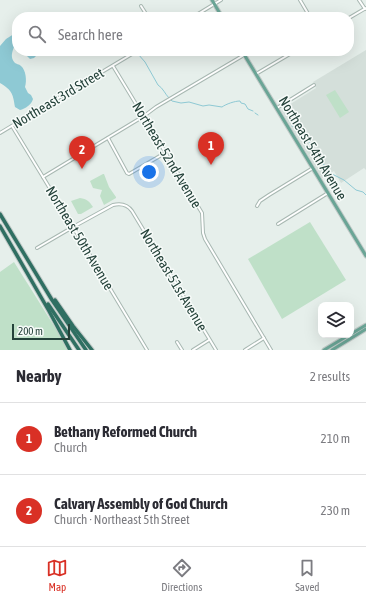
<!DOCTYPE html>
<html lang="en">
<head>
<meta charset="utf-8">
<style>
	body { margin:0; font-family:"Asap Condensed",sans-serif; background:#f7f7f7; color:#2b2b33 }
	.controls { position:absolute; right:12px; bottom:12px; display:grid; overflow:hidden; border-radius:8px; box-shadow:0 4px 16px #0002 }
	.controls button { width:36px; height:36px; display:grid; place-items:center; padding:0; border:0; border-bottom:1px solid #e1e1e2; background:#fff; color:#2b2b33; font:20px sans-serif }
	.scale { position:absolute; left:12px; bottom:10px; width:58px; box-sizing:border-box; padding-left:4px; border:2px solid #24423a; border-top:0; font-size:11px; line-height:14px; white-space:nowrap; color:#24423a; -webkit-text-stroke:3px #f7fbf9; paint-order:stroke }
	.you { position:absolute; left:149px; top:172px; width:14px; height:14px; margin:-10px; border:3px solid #fff; border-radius:50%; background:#1a73e8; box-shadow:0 0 0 6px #1a73e833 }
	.badge { display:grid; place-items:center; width:26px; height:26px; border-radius:50%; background:#d93025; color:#fff; font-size:13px; font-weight:700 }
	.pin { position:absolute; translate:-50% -33px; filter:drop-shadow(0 1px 2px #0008) }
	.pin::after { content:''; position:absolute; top:21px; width:14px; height:12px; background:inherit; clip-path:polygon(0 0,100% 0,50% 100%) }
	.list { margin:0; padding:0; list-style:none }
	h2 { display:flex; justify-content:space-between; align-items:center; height:52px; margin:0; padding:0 16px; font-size:17px }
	h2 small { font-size:13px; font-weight:400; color:#7c7c81 }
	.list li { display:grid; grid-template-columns:26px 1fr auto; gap:12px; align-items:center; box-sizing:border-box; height:72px; padding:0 16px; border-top:1px solid #e1e1e2 }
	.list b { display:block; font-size:15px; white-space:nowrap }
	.list p { margin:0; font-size:13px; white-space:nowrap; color:#7c7c81 }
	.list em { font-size:13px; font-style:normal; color:#7c7c81 }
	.icon { flex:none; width:22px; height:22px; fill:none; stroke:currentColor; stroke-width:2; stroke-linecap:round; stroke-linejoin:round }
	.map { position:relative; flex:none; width:366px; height:350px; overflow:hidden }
	.search { position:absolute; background:#fff; box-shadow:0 4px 16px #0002; left:12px; right:12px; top:12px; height:44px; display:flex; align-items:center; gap:10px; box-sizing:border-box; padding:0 14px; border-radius:16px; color:#7c7c81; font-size:15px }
	.sheet { height:196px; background:#fff }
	nav { display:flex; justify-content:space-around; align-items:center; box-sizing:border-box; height:56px; border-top:1px solid #e1e1e2; background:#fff; font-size:11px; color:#7c7c81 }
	nav a { display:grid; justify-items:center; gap:2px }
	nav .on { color:#d93025 }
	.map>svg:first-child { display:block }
	.built { fill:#d4dfda }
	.green { fill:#bfe0c8 }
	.water { fill:#8ec9d4 }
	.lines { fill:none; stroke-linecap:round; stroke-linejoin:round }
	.stream { stroke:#8ec9d4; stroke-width:1 }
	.minor-casing { stroke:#a8b8b2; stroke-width:4 }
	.major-casing { stroke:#c2cac8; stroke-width:5 }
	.highway-casing { stroke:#c2cac8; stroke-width:5.5 }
	.minor { stroke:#fff; stroke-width:2 }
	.major { stroke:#6aa596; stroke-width:3 }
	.highway { stroke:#2f6f62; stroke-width:3.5 }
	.labels { text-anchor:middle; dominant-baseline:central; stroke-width:3; stroke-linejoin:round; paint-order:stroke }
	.street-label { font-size:14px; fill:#24423a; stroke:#f7fbf9 }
</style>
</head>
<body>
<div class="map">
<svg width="366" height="350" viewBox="0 0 366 350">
	<rect width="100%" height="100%" fill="#e6efeb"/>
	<path class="built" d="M366,50V170L364,168L341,183L334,171L322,178L281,110L316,88L313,82Z"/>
	<g class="green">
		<path d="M335,90L349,112L340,118L326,95Z"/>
		<path d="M103,174H104L109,187L116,197V198L104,205L100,196L102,190L93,188L90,181Z"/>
		<path d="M80,198C87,199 89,201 93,207L81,214H78L71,201Z"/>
		<path d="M310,222L346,280L282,319L248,259Z"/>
		<path d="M14,262L66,345L67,350H0V272Z"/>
	</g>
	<g class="water">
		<path d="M17,32V45L14,47C12,52 10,58 15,63C16,64 19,64 21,66C26,70 27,81 25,87L28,93L31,95L33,99C32,104 25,109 20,110L15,107C13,94 12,90 0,83V46L6,39Z"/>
		<path d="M26,51H38L37,55L34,58L30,59L27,56Z"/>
	</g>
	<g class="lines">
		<g class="stream">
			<path d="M138,54L145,62L158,85C163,88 165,94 169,98"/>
			<path d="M171,100L172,101L181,103L189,102L203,106L209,105L222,107C226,104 235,101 240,101L241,103L245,104L248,109L253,111"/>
			<path d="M255,113L258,115"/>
			<path d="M292,126H294L301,136L309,141L319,159L332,174L344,180L356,190L363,192L366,195"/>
		</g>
		<g class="minor-casing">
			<g id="minor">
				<path d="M300,0L310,17"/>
				<path d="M359,0L365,9"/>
				<path d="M141,6L148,17"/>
				<path d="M193,17L221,0"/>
				<path d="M349,18L366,8"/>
				<path d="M113,66L202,213L203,233L205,239L271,350"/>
				<path d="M256,74L295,51"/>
				<path d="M277,108L314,85"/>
				<path d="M12,126L43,177L147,350"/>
				<path d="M0,133L137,51"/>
				<path d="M108,138L127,173L129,174L165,153"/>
				<path d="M43,177L144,116L156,107L244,55"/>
				<path d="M257,206L260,201L269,195L313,168"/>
				<path d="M278,224L328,193"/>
				<path d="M37,248L73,227L113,205C121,203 127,204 132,211L216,350"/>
				<path d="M177,342L182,350"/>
				<path d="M193,350L209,340"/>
				<path d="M245,350L264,338"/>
			</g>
		</g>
		<g class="major-casing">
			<g id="major">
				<path d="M212,0L222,17"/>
				<path d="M242,51L366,256"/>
				<path d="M351,334L366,325"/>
				<path d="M324,350L349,335"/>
				<path d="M332,350L366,329"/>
			</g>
		</g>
		<g class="highway-casing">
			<g id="highway">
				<path d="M0,214L52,300L86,350"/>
				<path d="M0,226L49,311L70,350"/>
				<path d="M55,300L73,326L92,350"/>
				<path d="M48,304L79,350"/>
			</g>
		</g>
		<use href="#minor" class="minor"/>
		<use href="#major" class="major"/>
		<use href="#highway" class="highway"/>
	</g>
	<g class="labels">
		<g class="street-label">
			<text transform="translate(58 98) rotate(-31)">Northeast 3rd Street</text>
			<text transform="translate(313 148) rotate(59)">Northeast 54th Avenue</text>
			<text transform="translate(167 155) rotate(59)">Northeast 52nd Avenue</text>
			<text transform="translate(80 238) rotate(59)">Northeast 50th Avenue</text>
			<text transform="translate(174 280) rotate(59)">Northeast 51st Avenue</text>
		</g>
	</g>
</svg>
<div class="controls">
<button><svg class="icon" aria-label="layers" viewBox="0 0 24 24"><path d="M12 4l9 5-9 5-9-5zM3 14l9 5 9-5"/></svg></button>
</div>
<div class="scale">200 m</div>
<div class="you"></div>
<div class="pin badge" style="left:211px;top:165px">1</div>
<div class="pin badge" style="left:82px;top:169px">2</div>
<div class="search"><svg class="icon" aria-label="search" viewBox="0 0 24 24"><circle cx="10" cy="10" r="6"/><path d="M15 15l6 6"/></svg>Search here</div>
</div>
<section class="sheet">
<h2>Nearby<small>2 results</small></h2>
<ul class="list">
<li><span class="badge">1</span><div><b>Bethany Reformed Church</b><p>Church</p></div><em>210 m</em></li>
<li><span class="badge">2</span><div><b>Calvary Assembly of God Church</b><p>Church · Northeast 5th Street</p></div><em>230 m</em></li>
</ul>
</section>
<nav>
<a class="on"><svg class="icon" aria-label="map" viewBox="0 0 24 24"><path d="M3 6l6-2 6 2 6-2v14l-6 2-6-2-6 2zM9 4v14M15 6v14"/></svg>Map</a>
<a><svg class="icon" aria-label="directions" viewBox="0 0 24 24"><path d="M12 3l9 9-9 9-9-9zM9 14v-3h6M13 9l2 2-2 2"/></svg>Directions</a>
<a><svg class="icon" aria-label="saved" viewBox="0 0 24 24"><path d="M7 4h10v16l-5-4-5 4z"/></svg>Saved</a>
</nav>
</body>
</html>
